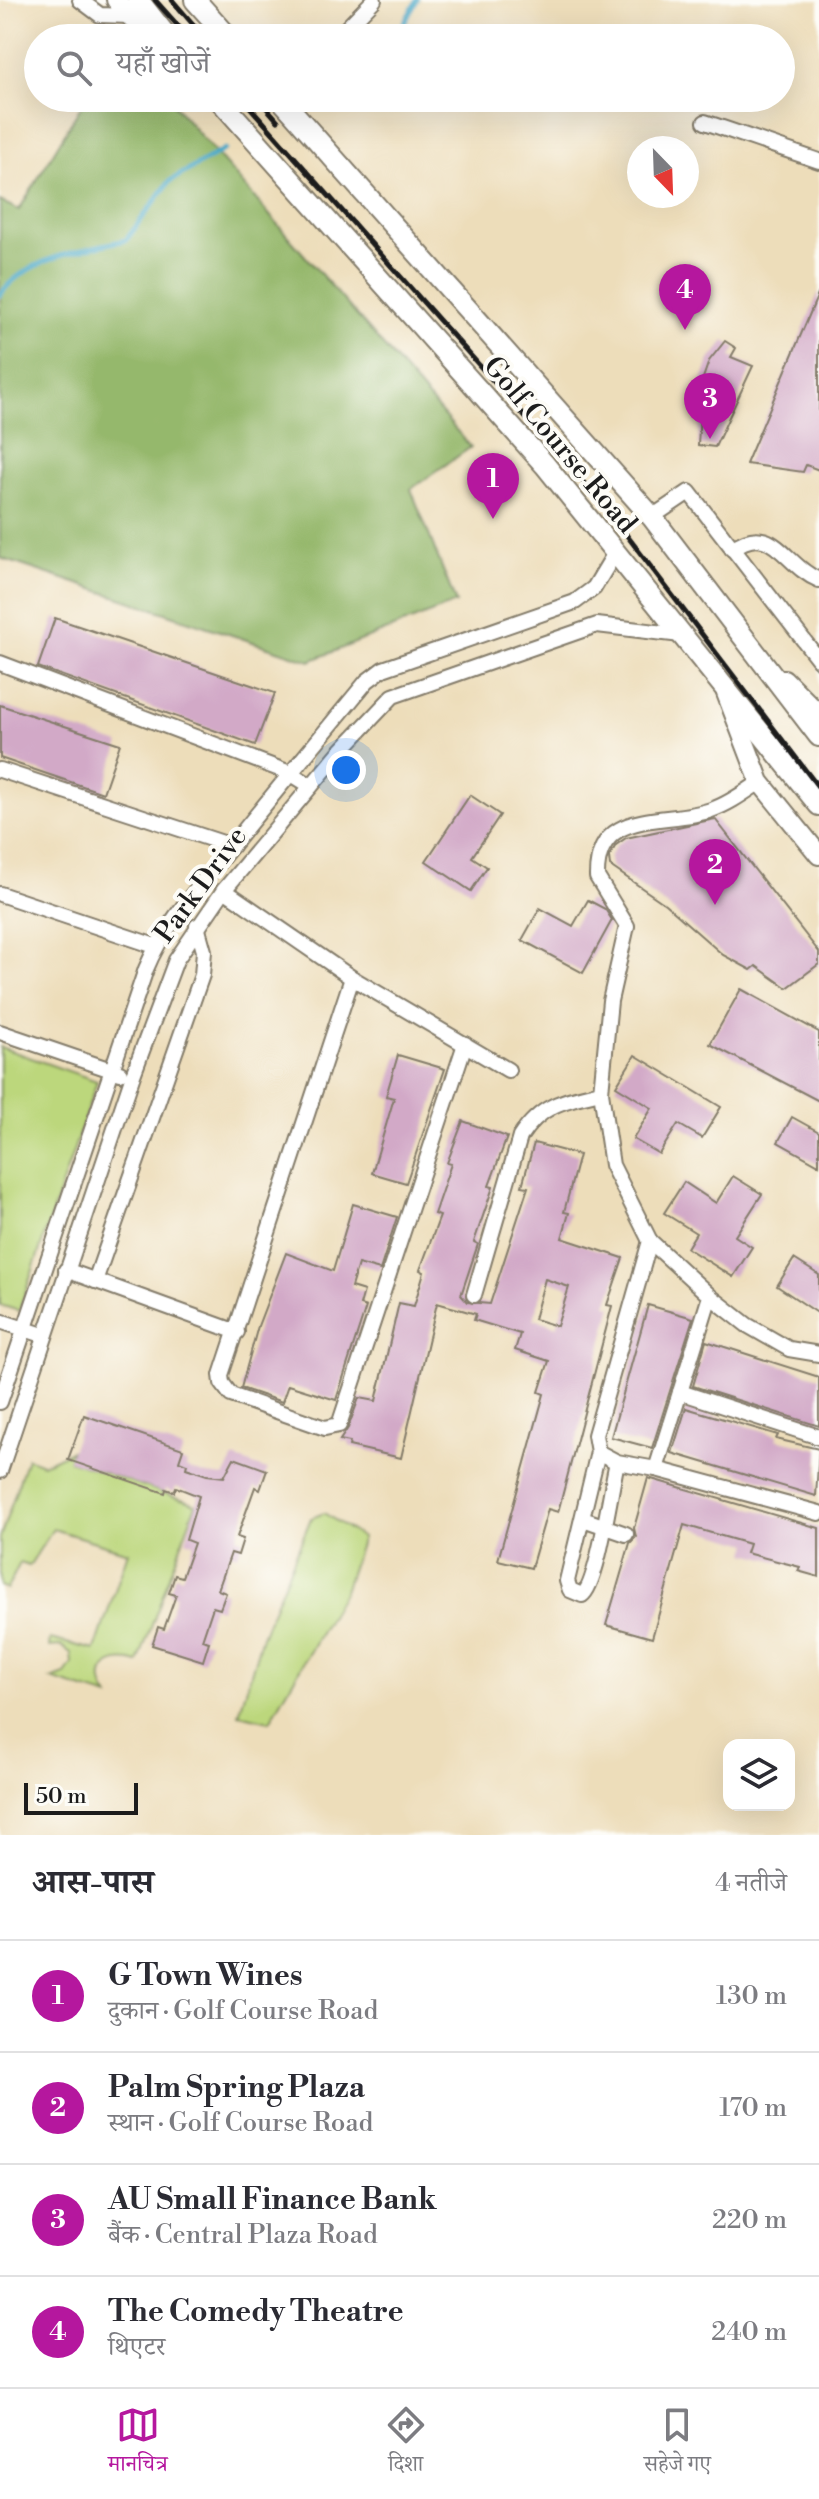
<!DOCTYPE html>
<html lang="hi">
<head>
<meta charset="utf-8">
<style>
	body { margin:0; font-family:"Libre Bodoni","Noto Serif Devanagari",serif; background:#f7f7f7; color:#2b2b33 }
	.controls { position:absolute; right:24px; bottom:24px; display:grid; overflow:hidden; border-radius:16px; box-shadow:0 8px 32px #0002 }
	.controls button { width:72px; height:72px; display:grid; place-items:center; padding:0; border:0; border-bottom:2px solid #e1e1e2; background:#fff; color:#2b2b33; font:40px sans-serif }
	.compass { position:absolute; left:627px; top:136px; width:72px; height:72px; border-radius:50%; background:#fff; box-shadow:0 8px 32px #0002; rotate:157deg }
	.scale { position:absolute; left:24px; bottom:20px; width:114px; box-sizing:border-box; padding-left:8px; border:4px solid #1c1c1c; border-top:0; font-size:22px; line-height:28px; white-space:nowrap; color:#1c1c1c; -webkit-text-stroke:6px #fdfcf7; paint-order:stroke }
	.you { position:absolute; left:346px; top:770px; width:28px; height:28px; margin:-20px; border:6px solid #fff; border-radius:50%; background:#1a73e8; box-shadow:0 0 0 12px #1a73e833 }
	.badge { display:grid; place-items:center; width:52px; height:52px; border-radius:50%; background:#b5179e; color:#fff; font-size:26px; font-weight:700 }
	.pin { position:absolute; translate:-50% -66px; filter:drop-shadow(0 2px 4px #0008) }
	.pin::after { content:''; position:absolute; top:42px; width:28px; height:24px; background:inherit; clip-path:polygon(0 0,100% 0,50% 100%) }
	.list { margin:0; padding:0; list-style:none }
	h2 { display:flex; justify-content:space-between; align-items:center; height:104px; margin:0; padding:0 32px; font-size:34px }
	h2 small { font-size:26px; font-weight:400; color:#7c7c81 }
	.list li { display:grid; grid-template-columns:52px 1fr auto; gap:24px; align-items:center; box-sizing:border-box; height:112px; padding:0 32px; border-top:2px solid #e1e1e2 }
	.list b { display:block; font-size:30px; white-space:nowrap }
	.list p { margin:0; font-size:26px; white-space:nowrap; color:#7c7c81 }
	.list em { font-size:26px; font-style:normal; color:#7c7c81 }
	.icon { flex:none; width:44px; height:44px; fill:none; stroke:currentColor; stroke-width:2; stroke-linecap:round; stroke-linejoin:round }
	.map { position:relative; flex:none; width:819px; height:1835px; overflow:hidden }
	.search { position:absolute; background:#fff; box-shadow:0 8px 32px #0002; left:24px; right:24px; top:24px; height:88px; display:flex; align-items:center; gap:20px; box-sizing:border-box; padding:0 28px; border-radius:44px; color:#7c7c81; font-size:30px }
	.sheet { height:552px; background:#fff }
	nav { display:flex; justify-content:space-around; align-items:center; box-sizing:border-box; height:112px; border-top:2px solid #e1e1e2; background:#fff; font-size:22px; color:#7c7c81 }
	nav a { display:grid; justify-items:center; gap:4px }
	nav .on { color:#b5179e }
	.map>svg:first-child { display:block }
	.green { fill:#bcd77c; stroke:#6c7a4c; stroke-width:2 }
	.forest { fill:#95b86c; stroke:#586a44; stroke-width:2 }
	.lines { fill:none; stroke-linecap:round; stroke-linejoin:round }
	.stream { stroke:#48a8c7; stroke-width:5 }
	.building { fill:#d2a9c7; fill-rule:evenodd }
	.minor-casing { stroke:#847c6b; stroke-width:18 }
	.tertiary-casing { stroke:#847c6b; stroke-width:22 }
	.secondary-casing { stroke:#847c6b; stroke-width:24 }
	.minor { stroke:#fff; stroke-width:14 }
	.tertiary { stroke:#fff; stroke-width:18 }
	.secondary { stroke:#fff; stroke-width:20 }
	.rail { stroke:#1c1c1c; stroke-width:5 }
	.labels { text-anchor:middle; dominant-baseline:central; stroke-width:8; stroke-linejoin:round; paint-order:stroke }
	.street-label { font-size:28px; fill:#1c1c1c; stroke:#fdfcf7 }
</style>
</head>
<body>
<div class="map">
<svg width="819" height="1835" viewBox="0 0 819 1835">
	<rect width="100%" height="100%" fill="#fdfcf7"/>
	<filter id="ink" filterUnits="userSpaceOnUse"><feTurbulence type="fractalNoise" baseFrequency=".0125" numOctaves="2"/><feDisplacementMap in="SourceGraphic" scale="16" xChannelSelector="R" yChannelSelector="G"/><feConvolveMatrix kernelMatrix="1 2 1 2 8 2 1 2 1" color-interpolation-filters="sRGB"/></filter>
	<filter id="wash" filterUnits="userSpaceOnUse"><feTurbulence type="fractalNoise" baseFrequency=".006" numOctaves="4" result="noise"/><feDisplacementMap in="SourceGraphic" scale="32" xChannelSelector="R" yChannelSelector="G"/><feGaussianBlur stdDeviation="1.8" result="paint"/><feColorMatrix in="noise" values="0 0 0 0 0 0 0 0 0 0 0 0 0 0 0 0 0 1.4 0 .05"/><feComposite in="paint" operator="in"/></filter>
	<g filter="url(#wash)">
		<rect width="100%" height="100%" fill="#edddba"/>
		<g class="green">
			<path d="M0,1047L97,1081L19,1311L0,1305Z"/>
			<path d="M71,1451L69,1460L196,1504L138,1663C111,1654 90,1671 109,1697L51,1679L65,1674L72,1664L71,1653L61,1646L49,1647L50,1639L95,1650L128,1552L53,1529L29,1566L20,1563L7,1589L0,1586V1538L27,1458L43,1464Z"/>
			<path d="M324,1513L362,1538L344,1591L270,1721L239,1714L262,1636L311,1518Z"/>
		</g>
		<path class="forest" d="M86,98H168L471,447L411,489L456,603L310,661L0,558V201L19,210Z"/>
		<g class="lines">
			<g class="stream">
				<path d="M396,38L417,0"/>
				<path d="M0,295C26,258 84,249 126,240L170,181L225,149"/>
			</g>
		</g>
		<g id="blocks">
			<g class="building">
				<path d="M819,292V470L806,465L803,472L746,464Z"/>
				<path d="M725,341L736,348L731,357L753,366L715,447L698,445L702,381L709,361Z"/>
				<path d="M55,618L275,693L255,745L38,667Z"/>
				<path d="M0,705L120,744L103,793L0,758Z"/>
				<path d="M470,795L500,815L472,857L487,867L471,891L426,861Z"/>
				<path d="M715,819L819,952V964L787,988L756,966L751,970L723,955L665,904L610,866L609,857L616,845L626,838Z"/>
				<path d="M588,900L605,909L612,920L583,973L522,940L540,908L573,926Z"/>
				<path d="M741,989L819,1032V1101L710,1044Z"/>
				<path d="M398,1055L445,1069L406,1183L372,1173L394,1098L386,1096Z"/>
				<path d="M635,1055L721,1107L702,1138L678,1124L659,1154L633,1139L652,1108L616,1086Z"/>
				<path d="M792,1117L819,1132V1165L778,1142Z"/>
				<path d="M463,1121L507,1137L489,1186L493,1187L474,1242L478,1244L461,1295L467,1302L490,1304L528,1187L522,1186L534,1143L579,1155L564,1212L569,1213L562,1238L623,1258L607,1305L612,1306L558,1512L548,1509L531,1568L498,1560L544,1394L539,1392L549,1361L515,1350L520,1334L474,1320L476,1314L437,1303L401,1458L349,1446L350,1442L340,1440L348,1428L359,1398L376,1401L399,1303L414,1306L424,1272L420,1270L440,1216L434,1214L451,1164L447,1163ZM545,1279L569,1287L557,1326L534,1319Z"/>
				<path d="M733,1176L762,1194L735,1236L752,1247L733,1277L687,1248L696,1233L664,1213L684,1182L716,1203Z"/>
				<path d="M353,1204L397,1217L380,1270L358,1264L351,1287L364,1291L360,1305L366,1307L336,1400L288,1385L282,1402L241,1388L258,1326L286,1253L333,1271Z"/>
				<path d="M794,1259L819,1275V1314L777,1286Z"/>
				<path d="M648,1305L693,1318L652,1448L611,1437Z"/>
				<path d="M706,1341L819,1377V1426L693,1386Z"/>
				<path d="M686,1408L778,1435L776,1439L819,1449L816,1496L672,1453Z"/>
				<path d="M84,1415L183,1449L179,1461L187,1464L186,1468L207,1475L224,1477L234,1458L267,1470L260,1490L255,1487L237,1537L243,1539L238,1555L231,1553L218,1590L226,1593L220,1609L213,1607L202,1640L209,1642L203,1661L152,1645L158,1627L164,1629L176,1595L169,1593L175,1575L182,1577L194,1543L186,1540L199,1496L176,1487L174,1492L166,1489L165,1493L68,1460Z"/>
				<path d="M648,1478L819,1528V1577L798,1571L800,1567L746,1553L749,1544L684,1525L652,1638L606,1625L630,1543L636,1537L634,1528Z"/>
			</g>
		</g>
	</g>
	<g filter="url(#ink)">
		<use href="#blocks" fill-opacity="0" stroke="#847c6b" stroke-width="2"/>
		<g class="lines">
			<g class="minor-casing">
				<g id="minor">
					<path d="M80,0L100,15L129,16"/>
					<path d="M337,38L374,0"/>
					<path d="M705,122L819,161"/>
					<path d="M652,517L689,492L819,660"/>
					<path d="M732,549C773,519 784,566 819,580"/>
					<path d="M0,663L290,773L311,786"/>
					<path d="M0,770L232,846"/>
					<path d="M760,782C745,792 729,804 711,810C666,826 596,806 597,877L627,926L610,1001L601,1092L612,1165L650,1241L710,1296L747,1325L789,1349L819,1354"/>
					<path d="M224,890L352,978L508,1070"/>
					<path d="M0,894L155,946"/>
					<path d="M352,978L221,1375L222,1383L231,1395L325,1428L339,1425L465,1044"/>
					<path d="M0,1032L120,1073"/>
					<path d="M650,1241L595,1435L598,1452L617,1462L656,1469L819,1513"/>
					<path d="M66,1270L237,1332"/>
					<path d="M95,1281L202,975L204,951L197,926"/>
					<path d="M474,1295L520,1137C541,1104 565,1100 601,1092"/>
					<path d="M0,1321L43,1335"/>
					<path d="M680,1392L819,1437"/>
					<path d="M0,1402L146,969C164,925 197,890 226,853C272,795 320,738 367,681L383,669L575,602L594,588L615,553"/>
					<path d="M598,1452L567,1581L570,1590L582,1595C598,1585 611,1486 617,1462"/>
					<path d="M656,1469L710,1296"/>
					<path d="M0,1471L133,1075L176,960L224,890L338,754L393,696L597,625L681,635"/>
					<path d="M583,1519L626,1534"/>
				</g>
			</g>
			<g class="tertiary-casing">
				<g id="tertiary">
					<path d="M116,0L149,38"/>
					<path d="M784,679L819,714"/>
					<path d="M726,693L760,782L819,855"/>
				</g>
			</g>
			<g class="secondary-casing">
				<g id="secondary">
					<path d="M138,0L168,38"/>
					<path d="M195,0L229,38"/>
					<path d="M218,98L545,465L819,805"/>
					<path d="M280,98L652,517L819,736"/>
				</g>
			</g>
			<use href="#minor" class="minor"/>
			<use href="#tertiary" class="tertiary"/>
			<use href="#secondary" class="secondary"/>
			<g class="rail">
				<path d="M155,0L189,38"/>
				<path d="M172,0L205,38"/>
				<path d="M242,98L606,508L819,788"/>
				<path d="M258,98L278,121"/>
			</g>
		</g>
	</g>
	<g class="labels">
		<g class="street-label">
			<text transform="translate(560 445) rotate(50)">Golf Course Road</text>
			<text transform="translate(201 885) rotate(-54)">Park Drive</text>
		</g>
	</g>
</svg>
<div class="controls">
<button><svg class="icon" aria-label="layers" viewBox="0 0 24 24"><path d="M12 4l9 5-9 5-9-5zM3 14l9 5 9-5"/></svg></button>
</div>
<svg class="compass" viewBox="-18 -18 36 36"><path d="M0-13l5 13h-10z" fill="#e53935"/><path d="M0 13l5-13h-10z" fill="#7c7c81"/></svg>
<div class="scale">50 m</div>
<div class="you"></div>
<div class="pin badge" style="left:493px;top:519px">1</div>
<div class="pin badge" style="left:715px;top:905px">2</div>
<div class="pin badge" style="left:710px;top:439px">3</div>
<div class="pin badge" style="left:685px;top:330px">4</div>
<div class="search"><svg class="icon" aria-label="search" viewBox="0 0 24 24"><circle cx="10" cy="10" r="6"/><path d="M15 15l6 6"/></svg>यहाँ खोजें</div>
</div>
<section class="sheet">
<h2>आस-पास<small>4 नतीजे</small></h2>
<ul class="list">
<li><span class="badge">1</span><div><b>G Town Wines</b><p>दुकान · Golf Course Road</p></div><em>130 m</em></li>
<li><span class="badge">2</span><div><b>Palm Spring Plaza</b><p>स्थान · Golf Course Road</p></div><em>170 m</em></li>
<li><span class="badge">3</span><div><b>AU Small Finance Bank</b><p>बैंक · Central Plaza Road</p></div><em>220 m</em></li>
<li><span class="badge">4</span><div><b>The Comedy Theatre</b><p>थिएटर</p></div><em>240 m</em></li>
</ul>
</section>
<nav>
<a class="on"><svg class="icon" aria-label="map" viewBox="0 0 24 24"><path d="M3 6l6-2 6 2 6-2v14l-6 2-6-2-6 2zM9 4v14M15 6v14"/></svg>मानचित्र</a>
<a><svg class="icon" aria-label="directions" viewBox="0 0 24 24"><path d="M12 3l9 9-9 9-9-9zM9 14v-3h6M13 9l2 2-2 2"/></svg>दिशा</a>
<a><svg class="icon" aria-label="saved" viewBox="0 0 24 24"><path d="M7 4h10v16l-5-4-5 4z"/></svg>सहेजे गए</a>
</nav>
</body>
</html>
